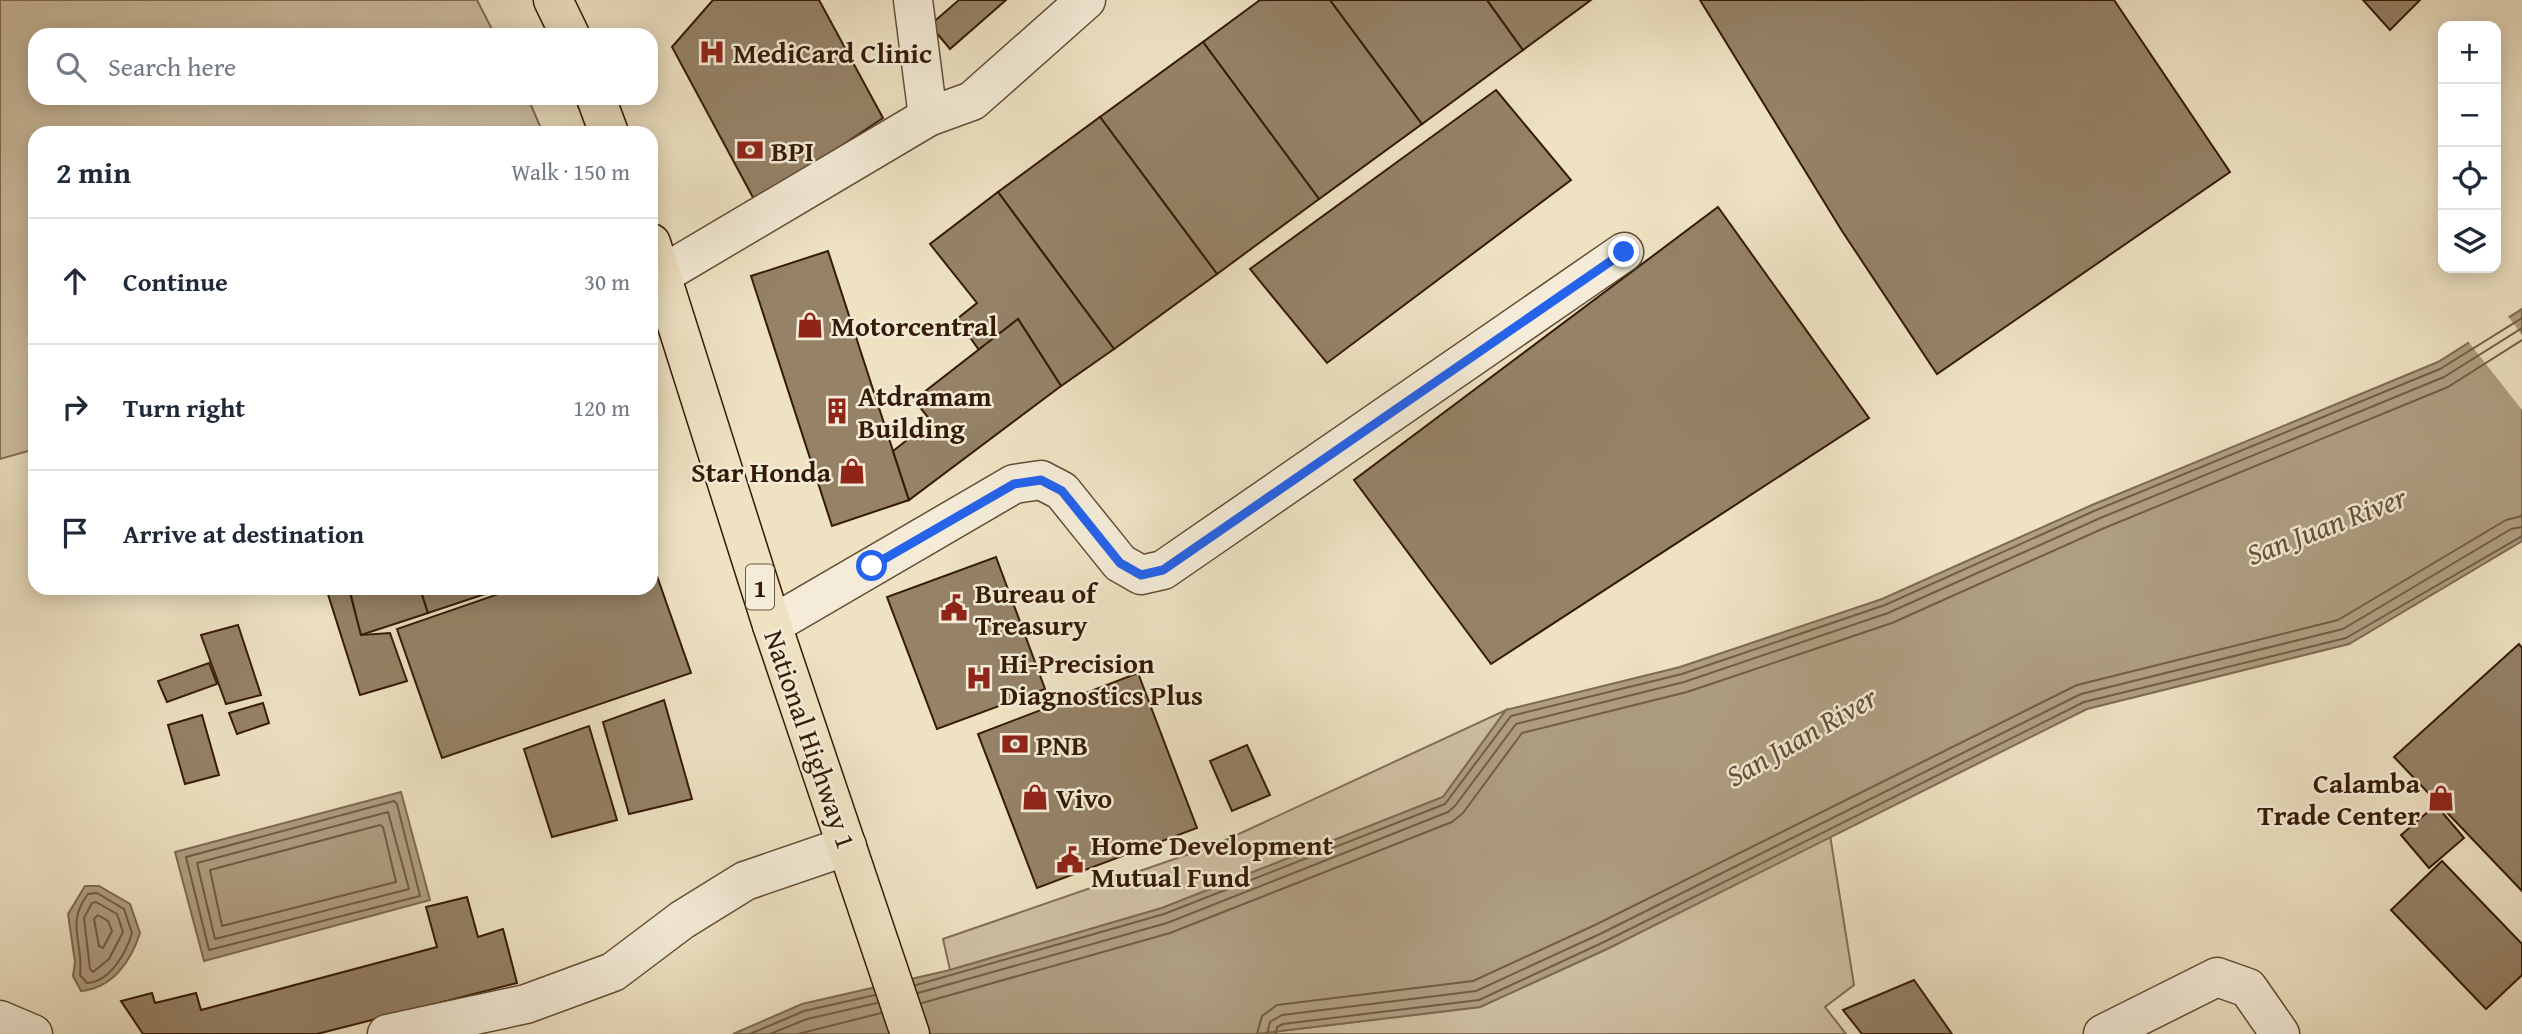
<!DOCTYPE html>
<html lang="en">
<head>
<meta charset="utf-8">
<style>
	body { margin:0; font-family:"Gentium Book Plus",serif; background:#f2f2f3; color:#1f2937 }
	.controls { position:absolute; right:21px; top:21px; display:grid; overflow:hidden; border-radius:14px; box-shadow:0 4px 18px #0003 }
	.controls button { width:63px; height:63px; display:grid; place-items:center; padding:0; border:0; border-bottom:2px solid #e0e1e3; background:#fff; color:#1f2937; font:35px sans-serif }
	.stop { position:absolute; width:21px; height:21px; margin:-16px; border:5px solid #2563eb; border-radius:50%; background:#fff }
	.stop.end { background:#2563eb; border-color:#fff; box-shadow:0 2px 7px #0008 }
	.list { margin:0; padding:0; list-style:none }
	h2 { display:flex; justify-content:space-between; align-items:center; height:91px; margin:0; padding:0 28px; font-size:30px }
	h2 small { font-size:23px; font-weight:400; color:#747a83 }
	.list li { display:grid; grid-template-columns:46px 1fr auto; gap:21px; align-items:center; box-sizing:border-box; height:126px; padding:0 28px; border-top:2px solid #e0e1e3 }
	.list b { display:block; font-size:26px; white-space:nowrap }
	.list em { font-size:23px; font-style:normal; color:#747a83 }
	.icon { flex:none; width:38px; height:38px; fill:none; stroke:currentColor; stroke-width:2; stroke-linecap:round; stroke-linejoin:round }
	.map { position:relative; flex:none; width:2522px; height:1034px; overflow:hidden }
	.search { position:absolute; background:#fff; box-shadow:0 4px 18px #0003; left:28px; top:28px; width:630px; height:77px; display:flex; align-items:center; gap:18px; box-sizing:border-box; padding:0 24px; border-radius:21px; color:#747a83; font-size:26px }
	.panel { position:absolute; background:#fff; box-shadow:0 4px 18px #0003; left:28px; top:126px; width:630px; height:469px; border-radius:21px }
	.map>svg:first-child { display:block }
	.green { fill:#cfc0a3; stroke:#826e54; stroke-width:2 }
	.water { fill:#af9e82; stroke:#7e6a50; stroke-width:2 }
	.pier { fill:#eee2c3 }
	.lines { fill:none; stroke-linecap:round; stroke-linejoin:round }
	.shore { stroke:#725c43; stroke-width:2 }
	.building { fill:#958267; stroke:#351b04; stroke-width:2 }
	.minor-casing { stroke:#634d34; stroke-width:41 }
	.highway-casing { stroke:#351b04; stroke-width:41 }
	.minor { stroke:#f4ecd8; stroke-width:38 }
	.highway { stroke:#eee2c3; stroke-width:38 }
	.route { stroke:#2563eb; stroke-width:9 }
	.labels { text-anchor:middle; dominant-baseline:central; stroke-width:5; stroke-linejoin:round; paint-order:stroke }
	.shield { fill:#f4ecd8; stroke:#6e5a44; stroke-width:2 }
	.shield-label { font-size:26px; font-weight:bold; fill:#351b04 }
	.poi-label { font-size:28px; font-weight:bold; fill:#351b04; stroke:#f4ecd8; text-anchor:start }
	.street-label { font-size:28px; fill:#351b04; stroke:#f4ecd8 }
	.water-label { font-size:30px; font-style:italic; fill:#664f36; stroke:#f4ecd8 }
</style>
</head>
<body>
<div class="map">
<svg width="2522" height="1034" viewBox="0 0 2522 1034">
	<rect width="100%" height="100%" fill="#eee2c3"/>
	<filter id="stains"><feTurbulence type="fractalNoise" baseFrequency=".00286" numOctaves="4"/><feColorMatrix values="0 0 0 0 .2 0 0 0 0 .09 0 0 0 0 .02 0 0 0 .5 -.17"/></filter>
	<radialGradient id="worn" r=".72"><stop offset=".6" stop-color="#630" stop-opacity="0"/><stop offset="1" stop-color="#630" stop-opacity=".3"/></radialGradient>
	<g class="green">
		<path d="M0,0H477L495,35H35V98H528L543,133H35V449L0,459Z"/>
		<path d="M1506,710L1443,797L1162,908L950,970L943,939L1215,845Z"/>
		<path d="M1830,835L1854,985L1825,1007L1846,1034H1256L1480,1007L1607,949Z"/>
	</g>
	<g class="water">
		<path d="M2522,309V541L2349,644L2087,709L1607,949L1480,1007L1256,1034H733L802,1004L950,970L1162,908L1443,797L1506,710L1680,667L1882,599L2092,505L2438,362Z"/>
		<path d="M401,792L430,900L204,961L175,852Z"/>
		<path d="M85,886H99L130,904L140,933C131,961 113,988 81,991L73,976L75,962L68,914Z"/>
	</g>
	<path class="pier" d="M2507,315L2522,335V410L2467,340Z"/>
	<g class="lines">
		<g class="shore">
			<path d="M394,801L397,804L420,896L209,950L186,857Z"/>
			<path d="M388,812L409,889L215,939L197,863Z"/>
			<path d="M380,825L383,827L396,882L222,926L210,870Z"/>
			<path d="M97,893L124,909L132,933C126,953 110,982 87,983L80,975C84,942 65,924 88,894Z"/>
			<path d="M96,902L117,914L123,932L109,959L93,972L90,969L84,918L92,903Z"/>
			<path d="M98,915L108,921L112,931L103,948L99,946L94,919Z"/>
			<path d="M916,985L1164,914L1445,804L1511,716L1682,674L1885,605L2094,511L2440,369L2522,318"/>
			<path d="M918,993L1167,923L1448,812L1455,806L1516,724L1684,682L1888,613L2098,519L2444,377L2522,328"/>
			<path d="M922,1003L1170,933L1452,822L1463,813L1522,733L1687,692L1892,623L2102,529L2448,387L2522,340"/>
			<path d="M750,1034L804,1011L875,995"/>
			<path d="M770,1034L807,1019L877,1003"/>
			<path d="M798,1034L881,1013"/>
			<path d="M1257,1034L1262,1016L1277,1005L1473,981L1595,925L2077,685L2338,620L2506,520L2522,516"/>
			<path d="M1267,1034L1270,1022L1282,1015L1476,991L1600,934L2081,694L2343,629L2511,529L2522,527"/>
			<path d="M1276,1034L1277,1027L1283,1024L1479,1000L1604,942L2084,702L2346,638L2522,536"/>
		</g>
	</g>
	<g class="building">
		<path d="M713,0H819L883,118L756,203L672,47Z"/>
		<path d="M959,0H1006L950,49L930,25Z"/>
		<path d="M1260,0H1330L1422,124L1319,199L1203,42Z"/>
		<path d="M1330,0H1487L1523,50L1422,124Z"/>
		<path d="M1487,0H1591L1523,50Z"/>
		<path d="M1700,0H2114L2230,172L1937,374L1842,231Z"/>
		<path d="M2363,0H2420L2390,30Z"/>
		<path d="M1203,42L1319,199L1217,274L1100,117Z"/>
		<path d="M1496,90L1571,180L1327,363L1250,269Z"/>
		<path d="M1100,117L1217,274L1114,349L998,192Z"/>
		<path d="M998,192L1114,349L1061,386L1018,319L979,350L957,319L977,303L930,244Z"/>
		<path d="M1718,207L1869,418L1491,664L1354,480Z"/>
		<path d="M828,251L909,500L832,526L751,276Z"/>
		<path d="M1018,319L1061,386L909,500L893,451L931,421L914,400Z"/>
		<path d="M996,557L1045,689L937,729L887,597Z"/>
		<path d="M651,559L691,673L442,758L397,629L516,588H651Z"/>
		<path d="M326,588H349L361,635L390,633L407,681L360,695Z"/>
		<path d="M349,588H420L428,613L361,635Z"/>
		<path d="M420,588H503L428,613Z"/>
		<path d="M238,625L261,695L226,704L201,635Z"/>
		<path d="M2519,644L2522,648V891L2394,757Z"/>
		<path d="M209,663L217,684L167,702L158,681Z"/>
		<path d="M1138,673L1197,828L1037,888L978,734Z"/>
		<path d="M664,700L692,799L629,814L603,722Z"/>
		<path d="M263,703L269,723L237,734L229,713Z"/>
		<path d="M202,715L219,775L185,784L168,725Z"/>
		<path d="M589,726L617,820L552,837L524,749Z"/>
		<path d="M1247,745L1270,795L1232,811L1210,761Z"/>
		<path d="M2436,805L2464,838L2429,868L2401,835Z"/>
		<path d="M2442,861L2522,944V975L2486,1009L2391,910Z"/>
		<path d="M467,897L478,937L503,929L517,983L317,1034H143L121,1001L152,993L155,1003L196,993L201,1010L437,947L426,907Z"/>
		<path d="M1914,980L1952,1034H1862L1843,1010Z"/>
	</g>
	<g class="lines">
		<g class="minor-casing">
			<g id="minor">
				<path d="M913,0L928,117"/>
				<path d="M663,274L928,117L972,101L1086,0"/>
				<path d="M772,625L1014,484L1041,480L1062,491L1120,563L1141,575L1163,570L1624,252"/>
				<path d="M0,1020L33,1034"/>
				<path d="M387,1034L526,1004L613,972L682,920L745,881L847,846"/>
				<path d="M2103,1034L2217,977L2248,988L2280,1034"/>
			</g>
		</g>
		<g class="highway-casing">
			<g id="highway">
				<path d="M553,0L570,35"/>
				<path d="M596,98L609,133"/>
				<path d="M651,243L772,625L910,1034"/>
			</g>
		</g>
		<use href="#minor" class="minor"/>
		<use href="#highway" class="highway"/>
	</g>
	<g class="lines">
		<path class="route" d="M872,566L1014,484L1041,480L1062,491L1120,563L1141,575L1163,570L1624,252"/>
	</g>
	<defs>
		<g id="hospital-bare" transform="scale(2.1)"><path d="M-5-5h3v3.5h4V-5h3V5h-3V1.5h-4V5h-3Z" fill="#8f2418" stroke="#f4ecd8" stroke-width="2.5" paint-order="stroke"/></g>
		<g id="bank-bare" transform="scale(2.1)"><path d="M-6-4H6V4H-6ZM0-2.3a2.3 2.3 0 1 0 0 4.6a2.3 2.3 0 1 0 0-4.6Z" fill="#8f2418" stroke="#f4ecd8" stroke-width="2.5" paint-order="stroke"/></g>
		<g id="shop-bare" transform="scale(2.1)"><path d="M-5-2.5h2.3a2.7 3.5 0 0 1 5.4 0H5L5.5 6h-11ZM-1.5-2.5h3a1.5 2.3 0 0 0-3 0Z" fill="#8f2418" stroke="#f4ecd8" stroke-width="2.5" paint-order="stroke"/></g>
		<g id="building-bare" transform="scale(2.1)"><path d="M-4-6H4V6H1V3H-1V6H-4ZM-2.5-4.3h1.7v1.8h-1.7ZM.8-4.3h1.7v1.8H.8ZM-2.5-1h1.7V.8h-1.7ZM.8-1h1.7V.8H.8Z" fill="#8f2418" stroke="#f4ecd8" stroke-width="2.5" paint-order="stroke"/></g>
		<g id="civic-bare" transform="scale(2.1)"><path d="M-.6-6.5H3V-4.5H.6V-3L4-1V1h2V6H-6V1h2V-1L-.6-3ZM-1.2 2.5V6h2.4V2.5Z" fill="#8f2418" stroke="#f4ecd8" stroke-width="2.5" paint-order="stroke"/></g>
	</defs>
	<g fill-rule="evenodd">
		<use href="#hospital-bare" x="712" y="52"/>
		<use href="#bank-bare" x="750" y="150"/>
		<use href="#shop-bare" x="810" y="325"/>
		<use href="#building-bare" x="837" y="411"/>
		<use href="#shop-bare" x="852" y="471"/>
		<use href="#civic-bare" x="954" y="608"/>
		<use href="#hospital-bare" x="979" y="678"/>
		<use href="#bank-bare" x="1015" y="744"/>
		<use href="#shop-bare" x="1035" y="797"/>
		<use href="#shop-bare" x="2441" y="798"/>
		<use href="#civic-bare" x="1070" y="860"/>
	</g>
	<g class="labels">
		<rect class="shield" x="746" y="564.5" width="28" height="45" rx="5"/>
		<g class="shield-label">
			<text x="760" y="587">1</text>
		</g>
		<g class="poi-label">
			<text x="733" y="52">MediCard Clinic</text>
			<text x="771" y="150">BPI</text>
			<text x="831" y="325">Motorcentral</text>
			<text x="858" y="395">Atdramam<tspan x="858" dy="32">Building</tspan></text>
			<text x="831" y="471" text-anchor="end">Star Honda</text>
			<text x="975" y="592">Bureau of<tspan x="975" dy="32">Treasury</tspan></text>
			<text x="1000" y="662">Hi-Precision<tspan x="1000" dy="32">Diagnostics Plus</tspan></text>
			<text x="1036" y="744">PNB</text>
			<text x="2420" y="782" text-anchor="end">Calamba<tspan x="2420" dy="32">Trade Center</tspan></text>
			<text x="1056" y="797">Vivo</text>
			<text x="1091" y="844">Home Development<tspan x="1091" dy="32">Mutual Fund</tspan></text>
		</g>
		<g class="street-label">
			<text transform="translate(811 739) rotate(71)">National Highway 1</text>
		</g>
		<g class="water-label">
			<text transform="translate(2326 525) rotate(-21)">San Juan River</text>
			<text transform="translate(1801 736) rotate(-30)">San Juan River</text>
		</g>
	</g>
	<rect width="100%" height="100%" filter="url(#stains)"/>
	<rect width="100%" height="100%" fill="url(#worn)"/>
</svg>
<div class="controls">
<button>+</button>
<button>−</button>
<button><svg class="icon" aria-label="locate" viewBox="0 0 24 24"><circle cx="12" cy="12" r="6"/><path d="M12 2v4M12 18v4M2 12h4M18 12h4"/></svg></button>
<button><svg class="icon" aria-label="layers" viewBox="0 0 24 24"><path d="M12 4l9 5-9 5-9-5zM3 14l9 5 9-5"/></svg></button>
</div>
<div class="stop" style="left:872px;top:566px"></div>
<div class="stop end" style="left:1624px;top:252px"></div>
<div class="search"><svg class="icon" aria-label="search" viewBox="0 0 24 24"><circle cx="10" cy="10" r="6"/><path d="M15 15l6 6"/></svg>Search here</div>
<section class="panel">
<h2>2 min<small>Walk · 150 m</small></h2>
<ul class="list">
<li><svg class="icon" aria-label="ahead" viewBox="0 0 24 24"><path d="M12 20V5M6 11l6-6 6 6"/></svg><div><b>Continue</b></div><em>30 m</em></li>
<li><svg class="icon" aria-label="right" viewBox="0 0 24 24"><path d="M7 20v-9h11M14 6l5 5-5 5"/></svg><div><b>Turn right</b></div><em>120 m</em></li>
<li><svg class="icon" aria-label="arrive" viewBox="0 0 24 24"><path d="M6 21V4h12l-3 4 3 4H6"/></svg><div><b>Arrive at destination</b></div></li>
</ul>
</section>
</div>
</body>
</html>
